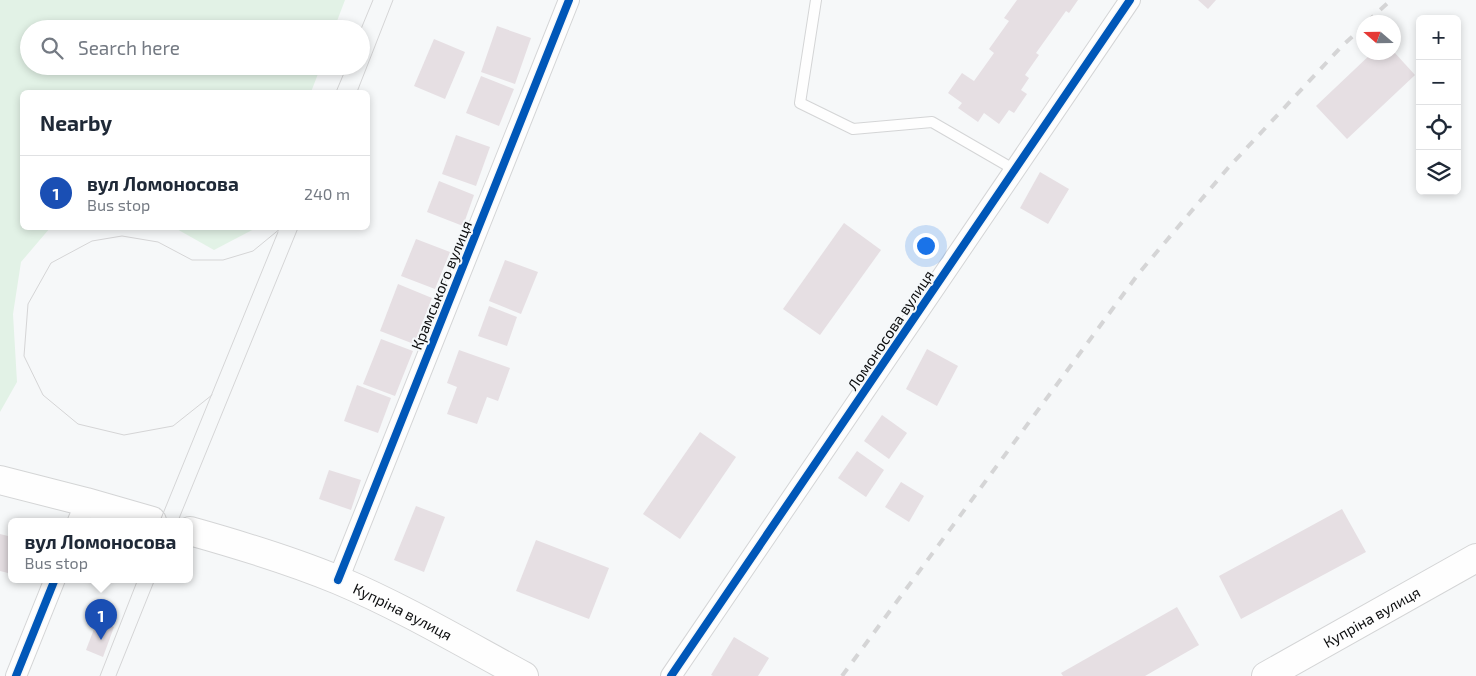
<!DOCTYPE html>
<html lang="en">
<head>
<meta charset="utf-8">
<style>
	body { margin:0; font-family:"Exo 2",sans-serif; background:#f6f6f7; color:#1f2937 }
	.controls { position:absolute; right:15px; top:15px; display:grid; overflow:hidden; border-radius:8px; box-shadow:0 2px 8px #0003 }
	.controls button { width:45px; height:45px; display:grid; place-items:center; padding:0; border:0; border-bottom:1px solid #e0e1e3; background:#fff; color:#1f2937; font:25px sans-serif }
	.compass { position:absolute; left:1356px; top:15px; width:45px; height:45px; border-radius:50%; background:#fff; box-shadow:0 2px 8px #0003; rotate:290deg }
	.you { position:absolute; left:925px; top:245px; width:18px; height:18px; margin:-12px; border:4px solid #fff; border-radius:50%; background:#1a73e8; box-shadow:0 0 0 8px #1a73e833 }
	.badge { display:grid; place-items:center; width:32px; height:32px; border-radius:50%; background:#5e5f60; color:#fff; font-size:16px; font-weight:700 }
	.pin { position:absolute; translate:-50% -41px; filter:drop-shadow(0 1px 2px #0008) }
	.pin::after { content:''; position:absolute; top:26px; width:18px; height:15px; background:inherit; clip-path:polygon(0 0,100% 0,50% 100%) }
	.popup { position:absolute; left:8px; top:518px; width:185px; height:65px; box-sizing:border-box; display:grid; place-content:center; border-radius:8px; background:#fff; filter:drop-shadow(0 1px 4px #0005); font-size:16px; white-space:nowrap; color:#747a83 }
	.popup b { font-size:19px; color:#1f2937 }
	.popup::after { content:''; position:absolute; left:50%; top:100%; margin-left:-10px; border:10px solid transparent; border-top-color:#fff }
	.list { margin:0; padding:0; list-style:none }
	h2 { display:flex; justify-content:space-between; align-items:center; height:65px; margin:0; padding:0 20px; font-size:21px }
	h2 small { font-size:16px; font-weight:400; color:#747a83 }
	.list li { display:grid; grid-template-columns:32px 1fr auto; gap:15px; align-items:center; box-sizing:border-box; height:75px; padding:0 20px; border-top:1px solid #e0e1e3 }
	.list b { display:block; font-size:19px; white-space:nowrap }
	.list p { margin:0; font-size:16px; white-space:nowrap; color:#747a83 }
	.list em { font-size:16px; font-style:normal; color:#747a83 }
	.icon { flex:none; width:28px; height:28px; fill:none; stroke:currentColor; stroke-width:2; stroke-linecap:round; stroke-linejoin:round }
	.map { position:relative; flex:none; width:1476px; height:676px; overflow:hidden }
	.search { position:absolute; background:#fff; box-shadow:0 2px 8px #0003; left:20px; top:20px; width:350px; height:55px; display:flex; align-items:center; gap:12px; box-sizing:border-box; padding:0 18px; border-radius:28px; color:#747a83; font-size:19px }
	.panel { position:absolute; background:#fff; box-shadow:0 2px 8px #0003; left:20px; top:90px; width:350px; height:140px; border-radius:8px }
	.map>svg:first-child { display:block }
	.green { fill:#e2f2e6 }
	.building { fill:#e6dfe3 }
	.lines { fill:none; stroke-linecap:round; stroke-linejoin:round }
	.service-casing { stroke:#d4d5d6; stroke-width:12 }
	.minor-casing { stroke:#d4d5d6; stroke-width:22 }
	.secondary-casing { stroke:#d4d5d6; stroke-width:30 }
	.service { stroke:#fefefe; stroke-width:10 }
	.minor { stroke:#fefefe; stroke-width:20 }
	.secondary { stroke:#fefefe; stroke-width:28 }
	.tram { stroke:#d5d5d6; stroke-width:1 }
	.rail { stroke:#d5d5d6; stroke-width:4; stroke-dasharray:9 9; stroke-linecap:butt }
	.cycleway-casing { stroke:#f5f8fa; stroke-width:11 }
	.cycleway { stroke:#0057b8; stroke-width:8 }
	.labels { text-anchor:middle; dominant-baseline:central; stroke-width:4; stroke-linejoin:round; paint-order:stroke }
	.street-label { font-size:15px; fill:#0c0d0e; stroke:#f5f8fa }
</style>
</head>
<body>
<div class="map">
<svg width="1476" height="676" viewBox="0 0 1476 676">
	<rect width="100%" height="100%" fill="#f6f8f9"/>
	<g class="green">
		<path d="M0,0H345L334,29H29V66H321L311,92H22V228H50L21,262L13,314L17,382L0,412Z"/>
		<path d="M175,228H256L214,250Z"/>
	</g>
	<g class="building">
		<path d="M1017,0H1078L1069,13L1066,11L1036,53L1039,55L1025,75L1029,78L1021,90L1027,94L1014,113L1009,110L999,124L984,113L978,122L958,108L962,103L948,93L962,73L974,81L994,53L989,49L1009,21L1004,18Z"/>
		<path d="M1198,0H1216L1208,9Z"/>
		<path d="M497,26L531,38L515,84L481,72Z"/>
		<path d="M434,39L465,52L445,99L414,86Z"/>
		<path d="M1373,52H1394L1415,75L1347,139L1316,106Z"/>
		<path d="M481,76L514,89L499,126L466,113Z"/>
		<path d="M456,135L490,147L476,186L442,174Z"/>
		<path d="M1040,172L1069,189L1048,224L1020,208Z"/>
		<path d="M439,181L474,195L463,226L427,212Z"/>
		<path d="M844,223L881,250L820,335L783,309Z"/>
		<path d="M416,239L450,252L435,289L401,276Z"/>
		<path d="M505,260L538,272L521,314L489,301Z"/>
		<path d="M398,284L432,298L414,344L380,331Z"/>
		<path d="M489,306L517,317L507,346L478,336Z"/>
		<path d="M381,339L413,351L395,396L363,384Z"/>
		<path d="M927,349L958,366L937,406L906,389Z"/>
		<path d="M459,350L510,368L498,401L487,397L477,424L447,414L457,387L447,383Z"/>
		<path d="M357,385L391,398L378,433L344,421Z"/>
		<path d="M882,415L907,433L889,459L864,441Z"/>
		<path d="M700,432L736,457L680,539L643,514Z"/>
		<path d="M857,451L884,470L866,497L838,478Z"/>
		<path d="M329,470L361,480L351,510L319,499Z"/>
		<path d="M901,482L924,496L909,522L885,507Z"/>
		<path d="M416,506L445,517L424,572L394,560Z"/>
		<path d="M1342,509L1366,552L1241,619L1219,576Z"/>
		<path d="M0,534L12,537L8,573L0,571Z"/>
		<path d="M536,540L609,568L589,619L516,591Z"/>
		<path d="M1177,607L1199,645L1145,676H1063L1061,673Z"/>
		<path d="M97,621L114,627L103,657L86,650Z"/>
		<path d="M734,637L769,658L758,676H713L711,675Z"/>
	</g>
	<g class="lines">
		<g class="service-casing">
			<path id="service" d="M816,0L800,103L853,129L932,122L1015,170"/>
		</g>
		<g class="minor-casing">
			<g id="minor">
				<path d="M78,521L86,502"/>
				<path d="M338,580L569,0"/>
				<path d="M16,676L55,579"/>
				<path d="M671,676L1130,0"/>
			</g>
		</g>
		<g class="secondary-casing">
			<g id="secondary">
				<path d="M0,480L86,502L152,521"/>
				<path id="s1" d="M190,531C240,545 290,560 338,580C402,607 463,643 524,676"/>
				<path id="s2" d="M1266,676L1476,558"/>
			</g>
		</g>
		<use href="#service" class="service"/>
		<use href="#minor" class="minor"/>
		<use href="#secondary" class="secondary"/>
		<g class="tram">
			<path d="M361,29L373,0"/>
			<path d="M336,92L347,66"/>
			<path d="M357,92L393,0"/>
			<path d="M212,395L173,426L124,435L78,424L43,395L24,356L28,304L51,263L92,241L122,236L158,242L192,260H223L253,251L281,228"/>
			<path d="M160,521L278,232"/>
			<path d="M178,521L298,228"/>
			<path d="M100,676L138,579"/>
			<path d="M116,676L155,579"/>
		</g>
		<g class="rail">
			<path d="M1367,22L1391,0"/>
			<path d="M842,676L1139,273L1228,168L1342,46L1364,26"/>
		</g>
		<g class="cycleway-casing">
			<g id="cycleway">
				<path d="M338,580L569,0"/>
				<path d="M16,676L55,579"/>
				<path d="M671,676L1130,0"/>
			</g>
		</g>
		<use href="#cycleway" class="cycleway"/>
	</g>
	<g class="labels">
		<g class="street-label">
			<text transform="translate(441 285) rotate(-68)">Крамського вулиця</text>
			<text transform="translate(890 330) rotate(-56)">Ломоносова вулиця</text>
			<text stroke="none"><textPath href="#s1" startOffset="228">Купріна вулиця</textPath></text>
			<text stroke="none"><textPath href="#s2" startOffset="121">Купріна вулиця</textPath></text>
		</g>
	</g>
</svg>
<div class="controls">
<button>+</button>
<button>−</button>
<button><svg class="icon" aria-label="locate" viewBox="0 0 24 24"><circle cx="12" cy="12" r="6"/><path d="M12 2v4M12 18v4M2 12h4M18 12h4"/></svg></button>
<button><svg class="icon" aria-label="layers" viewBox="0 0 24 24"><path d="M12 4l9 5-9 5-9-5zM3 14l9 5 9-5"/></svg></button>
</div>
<svg class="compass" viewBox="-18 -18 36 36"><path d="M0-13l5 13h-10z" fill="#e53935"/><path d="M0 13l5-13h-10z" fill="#747a83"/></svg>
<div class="you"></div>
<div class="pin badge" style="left:101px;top:640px;background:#1a4fb4">1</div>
<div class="popup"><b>вул Ломоносова</b>Bus stop</div>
<div class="search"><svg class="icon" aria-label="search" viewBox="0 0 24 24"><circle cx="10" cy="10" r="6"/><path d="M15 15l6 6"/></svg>Search here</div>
<section class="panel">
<h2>Nearby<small></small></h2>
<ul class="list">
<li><span class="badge" style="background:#1a4fb4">1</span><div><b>вул Ломоносова</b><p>Bus stop</p></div><em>240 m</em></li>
</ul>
</section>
</div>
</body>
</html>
